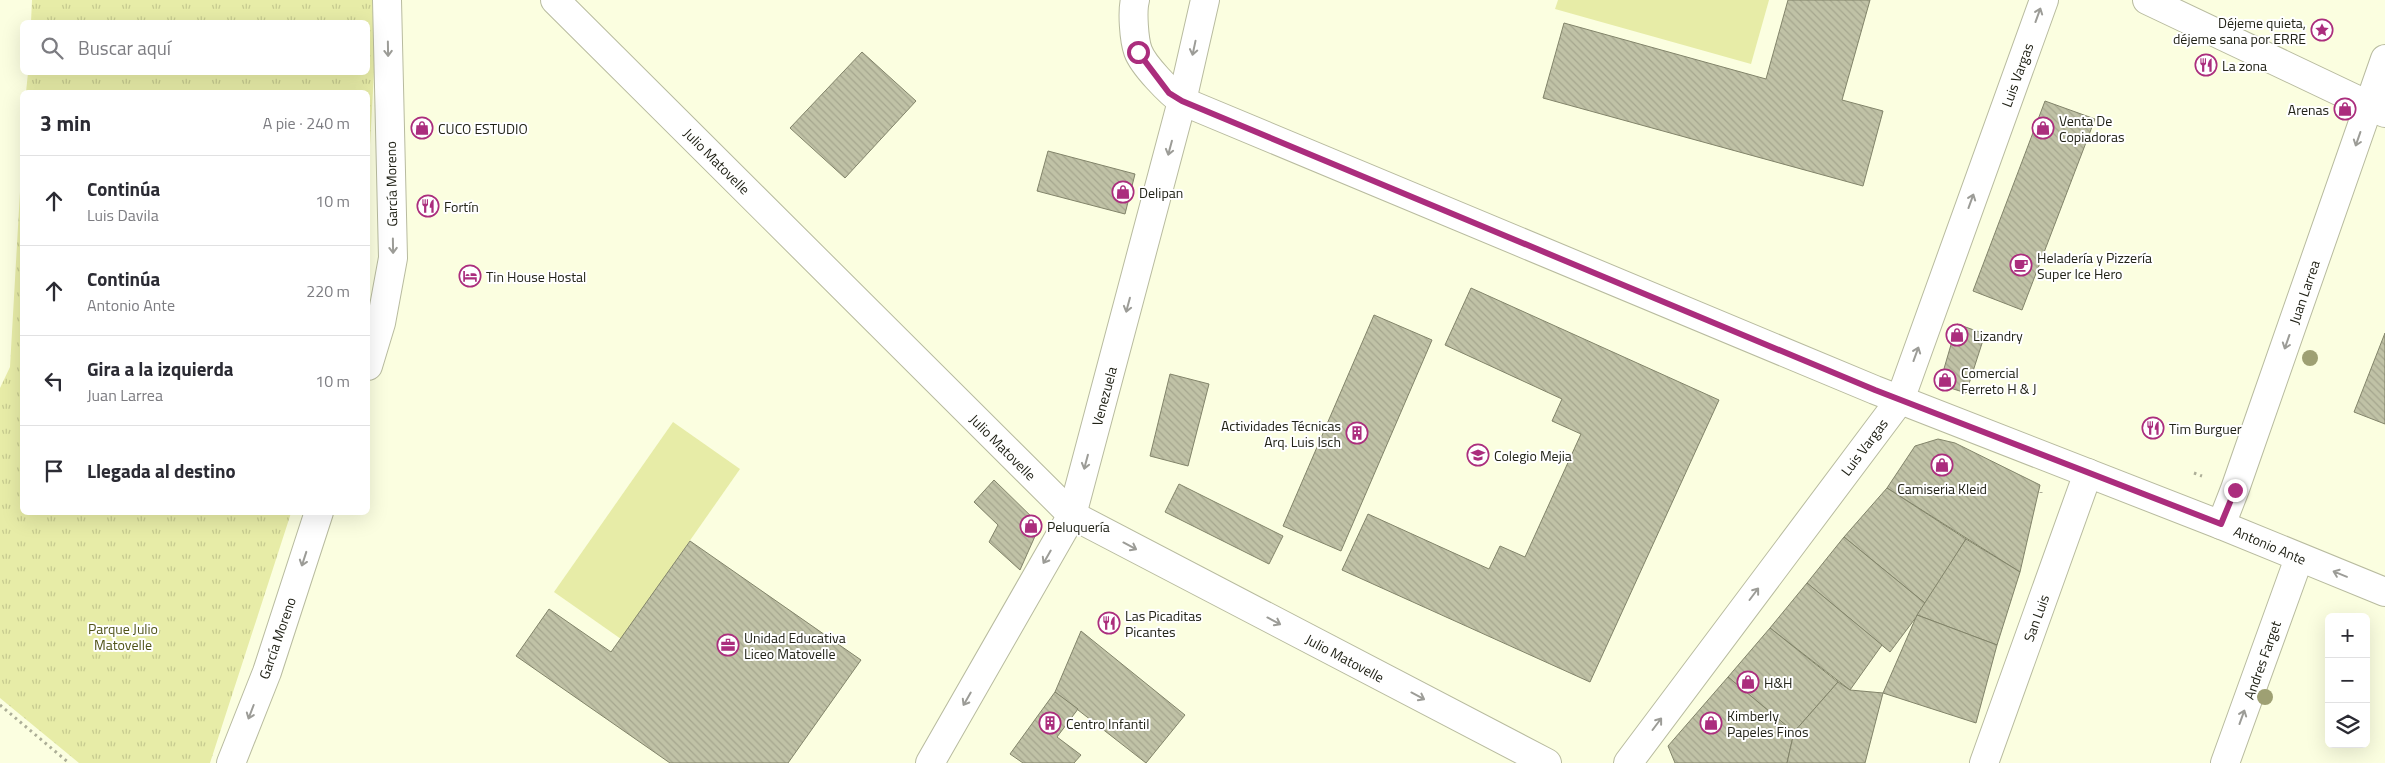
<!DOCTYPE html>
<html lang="es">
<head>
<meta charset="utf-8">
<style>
	body { margin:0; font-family:"Titillium Web",sans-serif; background:#f2f2f3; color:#2b2b33 }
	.controls { position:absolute; right:15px; bottom:15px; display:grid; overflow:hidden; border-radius:8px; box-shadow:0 5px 20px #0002 }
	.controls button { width:45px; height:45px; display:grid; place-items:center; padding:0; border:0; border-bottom:1px solid #e1e1e2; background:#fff; color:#2b2b33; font:25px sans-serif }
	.stop { position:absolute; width:15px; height:15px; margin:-11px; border:4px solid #ab2d7d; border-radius:50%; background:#fff }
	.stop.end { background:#ab2d7d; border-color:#fff; box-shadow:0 1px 5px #0008 }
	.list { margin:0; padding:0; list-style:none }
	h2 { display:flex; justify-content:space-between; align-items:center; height:65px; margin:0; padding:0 20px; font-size:21px }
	h2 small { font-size:16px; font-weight:400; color:#7c7c81 }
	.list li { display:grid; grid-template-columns:32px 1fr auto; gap:15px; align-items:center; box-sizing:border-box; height:90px; padding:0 20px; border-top:1px solid #e1e1e2 }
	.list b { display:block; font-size:19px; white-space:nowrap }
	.list p { margin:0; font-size:16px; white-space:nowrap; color:#7c7c81 }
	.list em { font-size:16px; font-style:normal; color:#7c7c81 }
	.icon { flex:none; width:28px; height:28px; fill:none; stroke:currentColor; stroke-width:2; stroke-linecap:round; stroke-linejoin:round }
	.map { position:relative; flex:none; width:2385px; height:763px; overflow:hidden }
	.search { position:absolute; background:#fff; box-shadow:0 5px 20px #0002; left:20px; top:20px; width:350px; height:55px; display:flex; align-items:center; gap:12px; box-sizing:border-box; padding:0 18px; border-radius:8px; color:#7c7c81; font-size:19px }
	.panel { position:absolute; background:#fff; box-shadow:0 5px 20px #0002; left:20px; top:90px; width:350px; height:425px; border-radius:8px }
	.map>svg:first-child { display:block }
	.grass { fill:#e7eca7 }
	.park { fill:url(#park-tufts) }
	.building { fill:url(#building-back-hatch); stroke:#82846a }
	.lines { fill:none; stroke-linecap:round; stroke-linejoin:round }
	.street-casing { stroke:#b8bb9f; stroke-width:30 }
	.path { stroke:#acae97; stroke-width:3; stroke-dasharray:2.5 4; stroke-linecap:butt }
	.street { stroke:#fff; stroke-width:28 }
	.tree { fill:#9ea073 }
	.oneway { stroke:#9c9c97 }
	.route { stroke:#ab2d7d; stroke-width:6 }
	.labels { text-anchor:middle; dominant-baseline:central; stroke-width:4; stroke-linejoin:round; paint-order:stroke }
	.poi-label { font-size:14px; fill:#222318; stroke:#fff; text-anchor:start }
	.street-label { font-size:14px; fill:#222318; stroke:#fff }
	.park-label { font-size:14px; fill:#515419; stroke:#fff }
</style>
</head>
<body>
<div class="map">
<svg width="2385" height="763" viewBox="0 0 2385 763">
	<defs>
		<pattern id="park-tufts" width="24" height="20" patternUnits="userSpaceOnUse" patternTransform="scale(1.25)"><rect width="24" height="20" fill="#e7eca7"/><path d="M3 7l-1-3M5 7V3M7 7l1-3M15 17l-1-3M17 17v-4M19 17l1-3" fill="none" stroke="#c6ca8f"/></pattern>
		<pattern id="building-back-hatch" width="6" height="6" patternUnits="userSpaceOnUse" patternTransform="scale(1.25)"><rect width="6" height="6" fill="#c0c2a6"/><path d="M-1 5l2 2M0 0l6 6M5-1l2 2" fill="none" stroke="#a5a68e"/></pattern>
	</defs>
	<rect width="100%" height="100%" fill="#fbfee0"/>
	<g class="grass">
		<path d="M1558,0H1769L1751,64L1555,9Z"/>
		<path d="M673,422L740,469L621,639L554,592Z"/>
	</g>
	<g class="park">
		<path d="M32,0H378L368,181V92H26L28,73L368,72V22H31Z"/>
		<path d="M22,157V512L291,513L210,763H79L0,698V388L10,367Z"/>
	</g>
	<g class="building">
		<path d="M1788,0H1870L1842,100L1883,111L1863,186L1543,98L1564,23L1766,79Z"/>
		<path d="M862,52L916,101L845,178L790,128Z"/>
		<path d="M2045,101L2095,119L2022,310L1973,291Z"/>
		<path d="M1048,151L1135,174L1125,214L1037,191Z"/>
		<path d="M1471,288L1719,400L1590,682L1342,570L1368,514L1489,569L1500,546L1525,557L1581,434L1552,421L1562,399L1445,345Z"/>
		<path d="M1374,315L1432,340L1341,551L1283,526Z"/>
		<path d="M1957,324L1985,334L1966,393L1944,386L1941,379Z"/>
		<path d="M2385,333V424L2354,412Z"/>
		<path d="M1170,374L1209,384L1188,466L1150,456Z"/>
		<path d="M1938,439L1955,443L2040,485L2020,572L1887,488L1915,446Z"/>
		<path d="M994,480L1040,525L1020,570L989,542L998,525L974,502Z"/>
		<path d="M1179,484L1283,536L1269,564L1165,512Z"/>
		<path d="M1887,488L1966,539L1926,604L1844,537Z"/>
		<path d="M1844,537L1926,604L1890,652L1807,583Z"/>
		<path d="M1966,539L2020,572L1997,645L1917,615Z"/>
		<path d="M690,541L861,660L788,763H670L516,656L549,609L611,652Z"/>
		<path d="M1807,583L1882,645L1850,690L1770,628Z"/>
		<path d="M1917,615L1997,645L1976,723L1883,693Z"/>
		<path d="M1770,628L1838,682L1794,732L1728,677Z"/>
		<path d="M1081,631L1185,715L1146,763L1055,692Z"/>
		<path d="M1728,677L1794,732L1787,763H1675L1668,746Z"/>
		<path d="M1838,682L1850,690L1883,693L1865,763H1787L1794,732Z"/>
		<path d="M1055,692L1078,709L1057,737L1081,755L1074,763H1023L1010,754Z"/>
	</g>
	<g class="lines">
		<g class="street-casing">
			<g id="street">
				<path d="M555,0L1072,515L1547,763"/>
				<path d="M1135,0C1132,11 1134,40 1138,51C1143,65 1170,93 1182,101L1875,390L2221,525L2385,592"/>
				<path d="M2147,0L2385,113"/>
				<path d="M368,366L381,323L393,258L387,0"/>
				<path d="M2221,525L2235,489L2385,59"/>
				<path d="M231,763L267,672L319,512"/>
				<path d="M930,763L1072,515L1182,101L1205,0"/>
				<path d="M1628,763L1900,400L2044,0"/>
				<path d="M1984,763L2088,473"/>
				<path d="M2225,763L2299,558"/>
			</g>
		</g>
		<g class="path">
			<path d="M2194,473L2202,476"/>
			<path d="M2041,492V493"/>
			<path d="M0,705L69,763"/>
		</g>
		<use href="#street" class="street"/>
	</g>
	<g class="tree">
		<circle cx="2310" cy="358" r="8"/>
		<circle cx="2265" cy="697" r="8"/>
	</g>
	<defs><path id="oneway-shaft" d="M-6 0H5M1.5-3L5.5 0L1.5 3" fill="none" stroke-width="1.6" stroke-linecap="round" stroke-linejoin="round" transform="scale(1.25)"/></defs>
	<g class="oneway">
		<use href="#oneway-shaft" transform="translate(2038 15) rotate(-70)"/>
		<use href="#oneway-shaft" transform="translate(1194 48) rotate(102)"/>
		<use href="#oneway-shaft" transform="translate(388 49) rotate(89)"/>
		<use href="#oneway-shaft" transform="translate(2358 139) rotate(109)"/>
		<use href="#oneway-shaft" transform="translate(1170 148) rotate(105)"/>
		<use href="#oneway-shaft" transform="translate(1971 201) rotate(-70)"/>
		<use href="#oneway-shaft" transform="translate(393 246) rotate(89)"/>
		<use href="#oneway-shaft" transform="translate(1128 305) rotate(105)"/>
		<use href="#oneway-shaft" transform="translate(2287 342) rotate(109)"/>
		<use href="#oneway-shaft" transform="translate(1916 354) rotate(-70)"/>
		<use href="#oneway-shaft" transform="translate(1086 462) rotate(105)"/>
		<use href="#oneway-shaft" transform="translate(1130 546) rotate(28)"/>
		<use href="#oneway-shaft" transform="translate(1047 557) rotate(120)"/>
		<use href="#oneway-shaft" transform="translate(304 559) rotate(108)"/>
		<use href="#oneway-shaft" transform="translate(2340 574) rotate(-158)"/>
		<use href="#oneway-shaft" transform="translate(1754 594) rotate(-53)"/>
		<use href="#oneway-shaft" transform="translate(1274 621) rotate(28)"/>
		<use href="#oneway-shaft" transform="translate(1418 696) rotate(28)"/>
		<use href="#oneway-shaft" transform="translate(967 699) rotate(120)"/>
		<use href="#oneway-shaft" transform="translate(251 712) rotate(111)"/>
		<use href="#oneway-shaft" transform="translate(2242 717) rotate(-70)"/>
		<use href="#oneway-shaft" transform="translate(1657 724) rotate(-53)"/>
	</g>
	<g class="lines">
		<path class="route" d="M1138,52L1169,93L1182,101L1875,390L2221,524L2235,490"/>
	</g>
	<defs>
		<g id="sight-ring" transform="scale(1.125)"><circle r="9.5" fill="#fff" stroke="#ab2d7d" stroke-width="1.5"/><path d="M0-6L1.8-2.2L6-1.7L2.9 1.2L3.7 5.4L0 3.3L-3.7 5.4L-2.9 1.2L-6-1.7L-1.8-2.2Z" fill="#ab2d7d"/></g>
		<g id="restaurant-ring" transform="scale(1.125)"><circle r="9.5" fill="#fff" stroke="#ab2d7d" stroke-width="1.5"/><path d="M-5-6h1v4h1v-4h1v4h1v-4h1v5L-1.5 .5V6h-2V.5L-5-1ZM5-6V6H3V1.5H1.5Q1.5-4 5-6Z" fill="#ab2d7d"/></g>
		<g id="shop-ring" transform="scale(1.125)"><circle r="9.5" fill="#fff" stroke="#ab2d7d" stroke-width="1.5"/><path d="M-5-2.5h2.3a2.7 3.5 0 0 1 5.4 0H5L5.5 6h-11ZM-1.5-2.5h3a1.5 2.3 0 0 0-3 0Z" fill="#ab2d7d"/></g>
		<g id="cafe-ring" transform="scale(1.125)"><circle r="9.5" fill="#fff" stroke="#ab2d7d" stroke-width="1.5"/><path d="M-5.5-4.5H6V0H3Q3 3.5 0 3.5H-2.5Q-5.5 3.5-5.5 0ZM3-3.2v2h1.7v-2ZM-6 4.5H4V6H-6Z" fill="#ab2d7d"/></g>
		<g id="hotel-ring" transform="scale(1.125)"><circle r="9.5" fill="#fff" stroke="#ab2d7d" stroke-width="1.5"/><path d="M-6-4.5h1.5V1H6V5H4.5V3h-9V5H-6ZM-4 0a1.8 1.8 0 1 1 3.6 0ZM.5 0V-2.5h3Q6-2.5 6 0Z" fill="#ab2d7d"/></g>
		<g id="building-ring" transform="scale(1.125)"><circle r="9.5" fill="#fff" stroke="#ab2d7d" stroke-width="1.5"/><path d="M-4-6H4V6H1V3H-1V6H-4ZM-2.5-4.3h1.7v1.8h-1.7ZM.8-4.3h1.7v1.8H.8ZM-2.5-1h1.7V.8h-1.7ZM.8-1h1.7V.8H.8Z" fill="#ab2d7d"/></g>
		<g id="university-ring" transform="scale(1.125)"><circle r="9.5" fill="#fff" stroke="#ab2d7d" stroke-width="1.5"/><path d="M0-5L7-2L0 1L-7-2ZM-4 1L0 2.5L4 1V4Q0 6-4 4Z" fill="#ab2d7d"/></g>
		<g id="office-ring" transform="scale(1.125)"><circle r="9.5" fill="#fff" stroke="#ab2d7d" stroke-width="1.5"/><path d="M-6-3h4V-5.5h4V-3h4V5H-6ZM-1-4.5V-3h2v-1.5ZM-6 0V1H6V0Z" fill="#ab2d7d"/></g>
	</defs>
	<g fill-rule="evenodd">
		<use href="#sight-ring" x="2322" y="30"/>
		<use href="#restaurant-ring" x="2206" y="65"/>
		<use href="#shop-ring" x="2345" y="109"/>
		<use href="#shop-ring" x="422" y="128"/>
		<use href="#shop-ring" x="2043" y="128"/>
		<use href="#shop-ring" x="1123" y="192"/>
		<use href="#restaurant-ring" x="428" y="206"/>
		<use href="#cafe-ring" x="2021" y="265"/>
		<use href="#hotel-ring" x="470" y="276"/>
		<use href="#shop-ring" x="1957" y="335"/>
		<use href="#shop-ring" x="1945" y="380"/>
		<use href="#restaurant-ring" x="2153" y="428"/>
		<use href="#building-ring" x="1357" y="433"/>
		<use href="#university-ring" x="1478" y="455"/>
		<use href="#shop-ring" x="1942" y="465"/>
		<use href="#shop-ring" x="1031" y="526"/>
		<use href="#restaurant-ring" x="1109" y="623"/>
		<use href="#office-ring" x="728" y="645"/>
		<use href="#shop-ring" x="1748" y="682"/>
		<use href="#building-ring" x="1050" y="723"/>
		<use href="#shop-ring" x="1711" y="723"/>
	</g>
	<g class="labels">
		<g class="poi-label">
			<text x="2306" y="22" text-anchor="end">Déjeme quieta,<tspan x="2306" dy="16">déjeme sana por ERRE</tspan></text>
			<text x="2222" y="65">La zona</text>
			<text x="2329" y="109" text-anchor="end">Arenas</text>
			<text x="2059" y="120">Venta De<tspan x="2059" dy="16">Copiadoras</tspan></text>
			<text x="438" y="128">CUCO ESTUDIO</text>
			<text x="1139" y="192">Delipan</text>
			<text x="444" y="206">Fortín</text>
			<text x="2037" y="257">Heladería y Pizzería<tspan x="2037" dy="16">Super Ice Hero</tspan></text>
			<text x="486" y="276">Tin House Hostal</text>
			<text x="1973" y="335">Lizandry</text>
			<text x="1961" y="372">Comercial<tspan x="1961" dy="16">Ferreto H &amp; J</tspan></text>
			<text x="1341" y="425" text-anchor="end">Actividades Técnicas<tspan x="1341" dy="16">Arq. Luis Isch</tspan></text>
			<text x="2169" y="428">Tim Burguer</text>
			<text x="1494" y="455">Colegio Mejia</text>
			<text x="1942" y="488" text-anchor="middle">Camiseria Kleid</text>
			<text x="1047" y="526">Peluquería</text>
			<text x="1125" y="615">Las Picaditas<tspan x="1125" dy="16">Picantes</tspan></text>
			<text x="744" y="637">Unidad Educativa<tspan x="744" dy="16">Liceo Matovelle</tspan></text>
			<text x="1764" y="682">H&amp;H</text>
			<text x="1727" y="715">Kimberly<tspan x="1727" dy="16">Papeles Finos</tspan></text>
			<text x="1066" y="723">Centro Infantil</text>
		</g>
		<g class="street-label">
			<text transform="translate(2017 75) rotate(-70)">Luis Vargas</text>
			<text transform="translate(717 161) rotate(45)">Julio Matovelle</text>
			<text transform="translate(391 184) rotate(-91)">García Moreno</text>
			<text transform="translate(2304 292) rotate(-71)">Juan Larrea</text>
			<text transform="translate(1104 396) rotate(-75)">Venezuela</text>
			<text transform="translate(1003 447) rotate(45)">Julio Matovelle</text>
			<text transform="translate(1864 447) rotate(-53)">Luis Vargas</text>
			<text transform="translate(2270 545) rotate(23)">Antonio Ante</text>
			<text transform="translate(2036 618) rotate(-70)">San Luis</text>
			<text transform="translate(277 638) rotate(-71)">García Moreno</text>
			<text transform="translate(1345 658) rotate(28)">Julio Matovelle</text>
			<text transform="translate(2262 660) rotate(-70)">Andres Farget</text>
		</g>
		<g class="park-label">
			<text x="123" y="628">Parque Julio<tspan x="123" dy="16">Matovelle</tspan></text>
		</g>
	</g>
</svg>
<div class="controls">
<button>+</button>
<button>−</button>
<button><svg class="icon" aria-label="layers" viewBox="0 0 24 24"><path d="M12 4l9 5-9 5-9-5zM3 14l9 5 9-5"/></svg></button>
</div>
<div class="stop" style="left:1138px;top:52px"></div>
<div class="stop end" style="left:2235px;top:490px"></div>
<div class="search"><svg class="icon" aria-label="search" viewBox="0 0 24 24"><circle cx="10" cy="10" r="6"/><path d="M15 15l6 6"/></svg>Buscar aquí</div>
<section class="panel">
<h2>3 min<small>A pie · 240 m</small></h2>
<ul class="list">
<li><svg class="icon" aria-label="ahead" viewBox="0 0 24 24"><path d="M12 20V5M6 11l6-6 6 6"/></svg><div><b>Continúa</b><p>Luis Davila</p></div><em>10 m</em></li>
<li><svg class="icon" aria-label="ahead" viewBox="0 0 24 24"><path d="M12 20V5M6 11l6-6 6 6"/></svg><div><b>Continúa</b><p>Antonio Ante</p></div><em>220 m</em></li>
<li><svg class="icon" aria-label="left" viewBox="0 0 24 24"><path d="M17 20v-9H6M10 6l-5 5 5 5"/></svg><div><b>Gira a la izquierda</b><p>Juan Larrea</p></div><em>10 m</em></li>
<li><svg class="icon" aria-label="arrive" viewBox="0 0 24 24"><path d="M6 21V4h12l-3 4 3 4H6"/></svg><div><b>Llegada al destino</b></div></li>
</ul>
</section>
</div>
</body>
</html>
